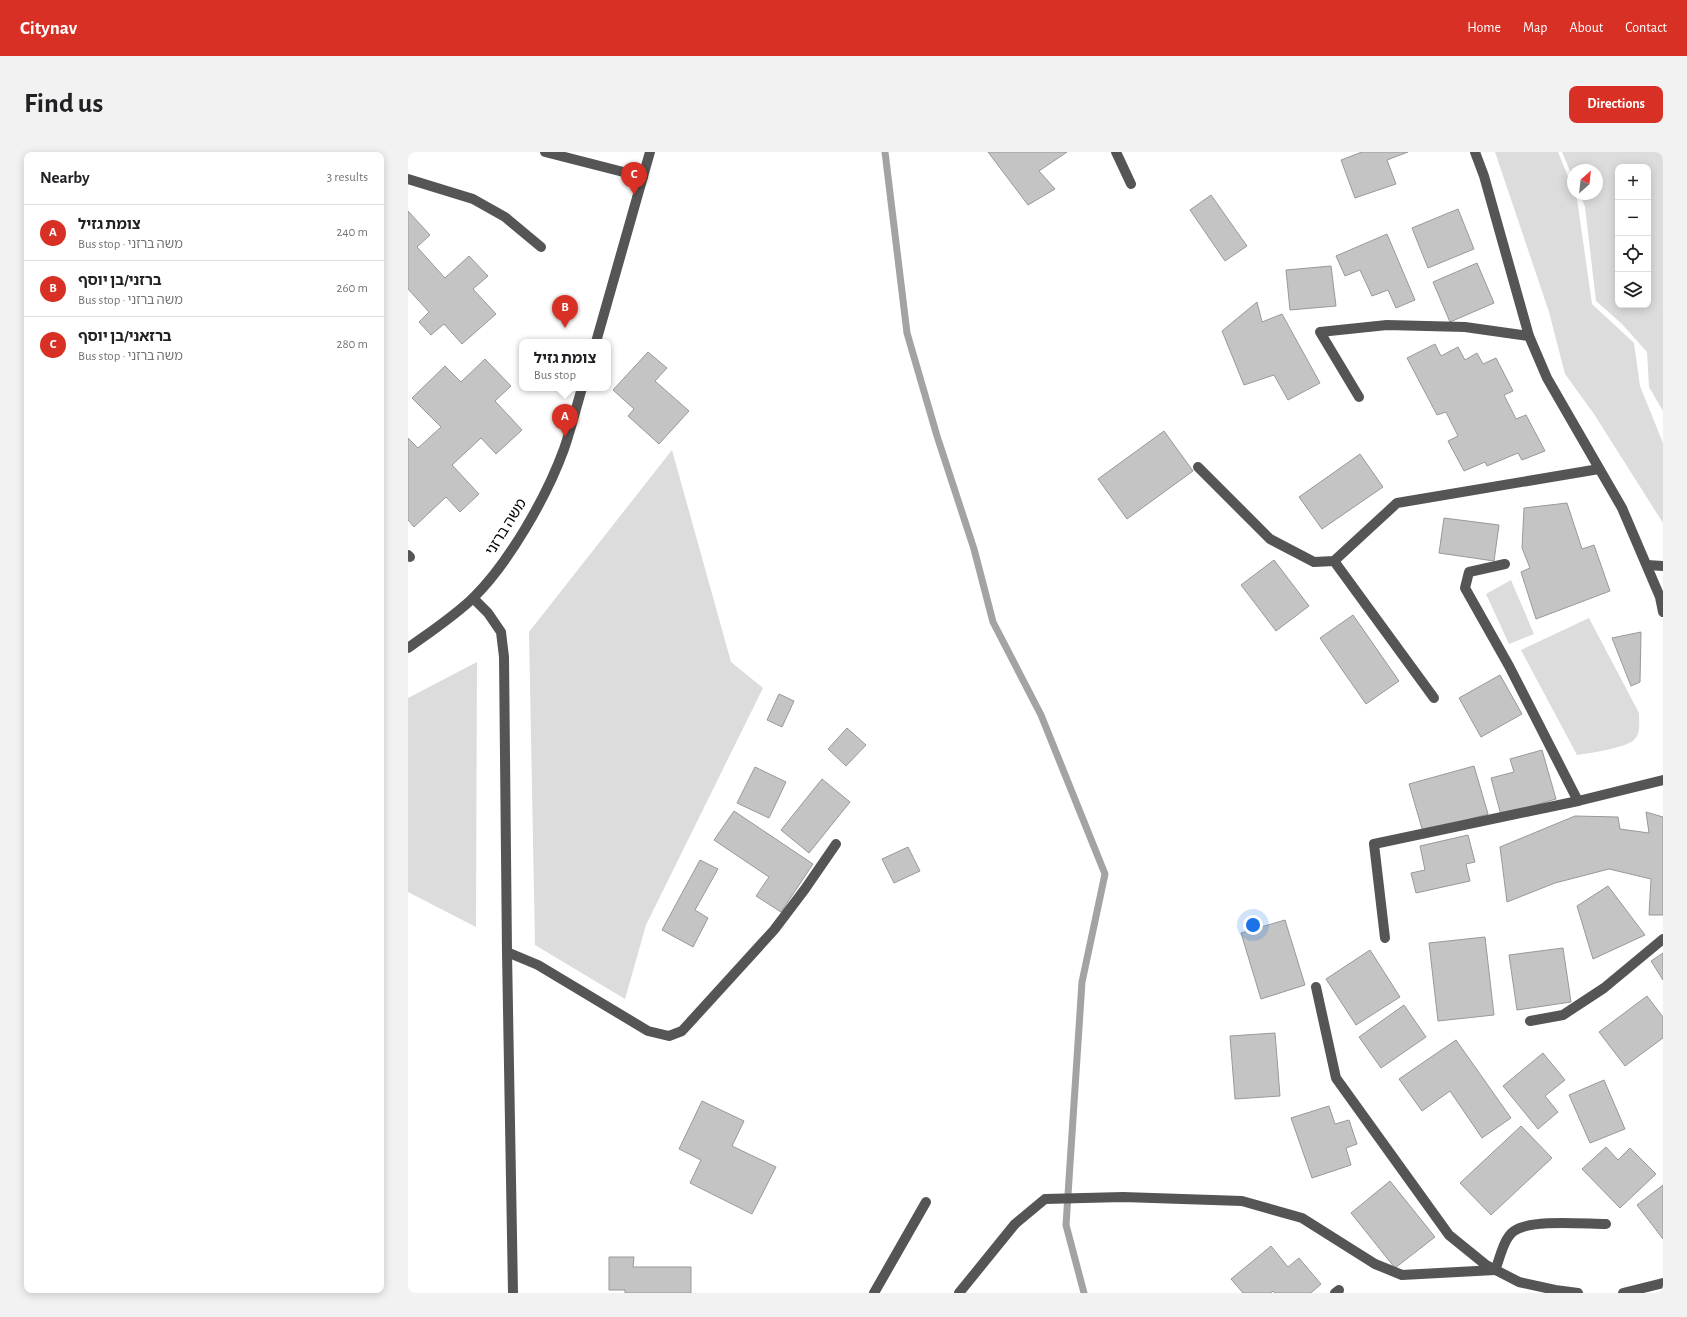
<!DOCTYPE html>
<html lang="en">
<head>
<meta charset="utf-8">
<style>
	body { margin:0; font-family:"Alegreya Sans","Noto Sans Hebrew",sans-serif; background:#f2f2f2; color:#202124 }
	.controls { position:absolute; right:12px; top:12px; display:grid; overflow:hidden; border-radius:8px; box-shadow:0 2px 10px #0003 }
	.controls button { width:36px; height:36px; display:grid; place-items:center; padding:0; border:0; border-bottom:1px solid #e0e0e0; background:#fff; color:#202124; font:20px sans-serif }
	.compass { position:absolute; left:1159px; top:12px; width:36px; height:36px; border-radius:50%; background:#fff; box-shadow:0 2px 10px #0003; rotate:27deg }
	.you { position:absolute; left:845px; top:773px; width:14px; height:14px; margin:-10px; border:3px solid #fff; border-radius:50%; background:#1a73e8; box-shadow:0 0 0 6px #1a73e833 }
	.badge { display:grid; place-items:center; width:26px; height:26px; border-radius:50%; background:#d93025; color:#fff; font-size:13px; font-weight:700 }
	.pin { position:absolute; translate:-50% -33px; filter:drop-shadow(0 1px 2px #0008) }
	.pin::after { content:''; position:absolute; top:21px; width:14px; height:12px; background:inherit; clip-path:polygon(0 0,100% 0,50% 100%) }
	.popup { position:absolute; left:111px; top:187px; width:92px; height:52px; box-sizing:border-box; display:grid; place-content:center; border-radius:8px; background:#fff; filter:drop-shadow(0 1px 3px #0005); font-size:13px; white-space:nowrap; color:#757577 }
	.popup b { font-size:15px; color:#202124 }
	.popup::after { content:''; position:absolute; left:50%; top:100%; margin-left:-8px; border:8px solid transparent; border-top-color:#fff }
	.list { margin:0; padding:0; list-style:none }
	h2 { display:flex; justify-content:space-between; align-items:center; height:52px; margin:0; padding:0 16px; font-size:17px }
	h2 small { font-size:13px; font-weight:400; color:#757577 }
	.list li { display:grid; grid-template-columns:26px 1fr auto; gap:12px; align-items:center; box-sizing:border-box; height:56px; padding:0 16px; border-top:1px solid #e0e0e0 }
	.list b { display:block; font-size:15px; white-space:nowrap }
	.list p { margin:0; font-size:13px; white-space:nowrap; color:#757577 }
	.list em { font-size:13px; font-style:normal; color:#757577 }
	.icon { flex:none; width:22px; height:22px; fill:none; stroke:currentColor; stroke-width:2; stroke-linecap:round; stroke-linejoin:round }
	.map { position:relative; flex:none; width:1255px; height:1141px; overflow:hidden; border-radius:8px }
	header { display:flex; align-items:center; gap:24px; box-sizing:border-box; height:56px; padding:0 20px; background:#d93025; color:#fff }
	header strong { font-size:19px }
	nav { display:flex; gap:22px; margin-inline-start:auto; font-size:14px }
	.intro { display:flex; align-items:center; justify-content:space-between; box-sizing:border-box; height:96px; padding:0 24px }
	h1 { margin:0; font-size:28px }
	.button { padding:10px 18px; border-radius:8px; background:#d93025; color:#fff; font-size:14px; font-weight:700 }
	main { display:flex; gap:24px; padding:0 24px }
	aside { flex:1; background:#fff; border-radius:8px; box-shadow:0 2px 10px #0003 }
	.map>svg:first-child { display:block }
	.green { fill:#dcdcdc; fill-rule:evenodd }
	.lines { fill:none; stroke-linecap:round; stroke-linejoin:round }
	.stream { stroke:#a3a3a3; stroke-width:7 }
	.building { fill:#c4c4c4; stroke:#999 }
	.minor { stroke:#555; stroke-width:10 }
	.labels { text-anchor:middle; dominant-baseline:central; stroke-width:3; stroke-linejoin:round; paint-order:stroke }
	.street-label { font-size:15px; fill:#000; stroke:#fff }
</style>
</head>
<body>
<header>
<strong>Citynav</strong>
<nav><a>Home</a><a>Map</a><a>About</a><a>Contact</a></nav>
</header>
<div class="intro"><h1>Find us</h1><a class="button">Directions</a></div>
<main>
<aside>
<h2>Nearby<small>3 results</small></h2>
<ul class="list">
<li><span class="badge">A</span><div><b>צומת גזיל</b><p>Bus stop · משה ברזני</p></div><em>240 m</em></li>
<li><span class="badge">B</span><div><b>ברזני/בן יוסף</b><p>Bus stop · משה ברזני</p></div><em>260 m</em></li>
<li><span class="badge">C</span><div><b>ברזאני/בן יוסף</b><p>Bus stop · משה ברזני</p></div><em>280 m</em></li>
</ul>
</aside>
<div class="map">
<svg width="1255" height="1141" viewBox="0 0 1255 1141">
	<rect width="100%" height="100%" fill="#fff"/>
	<g class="green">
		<path d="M1087,0H1150L1165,37V42H1167L1169,47L1184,152L1226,191L1232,234L1255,291V371L1186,262L1157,222L1141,160Z"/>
		<path d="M1154,0H1255V259L1241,235L1239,200L1214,172L1188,149L1177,55L1172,42H1189V18H1165V26ZM1210,15H1240V153H1210Z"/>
		<path d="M264,298L323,510L355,536L238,773L217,847L127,793L121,480Z"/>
		<path d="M1103,428L1126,482L1101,492L1078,442Z"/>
		<path d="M1181,466L1231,561C1231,569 1233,581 1226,588C1217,596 1183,601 1169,603L1113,498Z"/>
		<path d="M69,510L68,775L0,740V546Z"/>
	</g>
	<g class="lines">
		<path class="stream" d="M477,0L499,181L529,284L566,397L585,470L633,563L697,722L674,830L658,1073L676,1141"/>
	</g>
	<g class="building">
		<path d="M580,0H659L631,19L647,37L620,53Z"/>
		<path d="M954,0H1000L979,8L988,32L947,46L933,8Z"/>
		<path d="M803,43L839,94L817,109L782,58Z"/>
		<path d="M1050,57L1066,97L1020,116L1004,76Z"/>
		<path d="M0,59L22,83L9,95L37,126L61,104L80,124L65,137L88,162L54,192L36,172L23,183L11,170L21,160L0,137Z"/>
		<path d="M979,82L1007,148L988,156L980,138L964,144L952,118L937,124L928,104Z"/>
		<path d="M1069,111L1086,151L1042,170L1025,130Z"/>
		<path d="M923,114L928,154L882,158L878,118Z"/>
		<path d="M849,150L854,170L874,162L912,231L880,248L866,223L836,233L814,179Z"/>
		<path d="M1027,192L1033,204L1050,195L1057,208L1069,201L1075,212L1088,206L1105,239L1096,243L1108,267L1118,263L1137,299L1114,308L1110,301L1079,314L1077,310L1056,319L1040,289L1050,284L1038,260L1029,263L999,206Z"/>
		<path d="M240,200L259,216L247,229L281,259L251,292L220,264L226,257L205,238Z"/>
		<path d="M77,207L103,234L87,249L114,278L88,302L73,286L44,313L71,342L52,360L38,345L6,375L0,368V286L10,296L33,275L4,246L37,214L53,230Z"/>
		<path d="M756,279L785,319L719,367L690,327Z"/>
		<path d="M952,302L975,335L914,377L891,345Z"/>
		<path d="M1159,351L1174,397L1186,393L1202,439L1128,467L1113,420L1122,416L1114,396L1116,356Z"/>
		<path d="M1036,366L1091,373L1086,409L1031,401Z"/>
		<path d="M866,408L901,454L868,479L833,433Z"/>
		<path d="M945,463L991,529L958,552L912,486Z"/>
		<path d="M1233,480L1232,530L1223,534L1204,486Z"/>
		<path d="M1092,523L1114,562L1073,585L1051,546Z"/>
		<path d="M371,542L386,549L374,575L359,568Z"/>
		<path d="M439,576L458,593L438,614L420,597Z"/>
		<path d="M1134,598L1148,647L1093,663L1083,626L1106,620L1102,607Z"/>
		<path d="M1066,614L1080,662L1015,680L1001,632Z"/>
		<path d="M347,615L378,630L361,666L329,651Z"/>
		<path d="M414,627L442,650L401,701L373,678Z"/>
		<path d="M326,659L405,712L373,760L348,744L361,725L306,688Z"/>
		<path d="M1238,660L1255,665V763H1241L1243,727L1201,717L1147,731L1099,750L1092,695L1167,664L1210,665L1212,677L1241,681Z"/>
		<path d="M1060,683L1067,710L1058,712L1062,729L1008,741L1003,721L1017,718L1012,694Z"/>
		<path d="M500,695L512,719L486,731L474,707Z"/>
		<path d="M292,708L310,717L287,758L300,766L285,795L254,778Z"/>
		<path d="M1200,734L1237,783L1185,807L1169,754Z"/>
		<path d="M877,768L897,833L853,847L833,781Z"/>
		<path d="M1077,785L1086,863L1030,869L1021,791Z"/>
		<path d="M1155,796L1163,850L1109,858L1101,803Z"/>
		<path d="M962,798L992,845L948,873L918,827Z"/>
		<path d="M1255,801V828L1243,809Z"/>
		<path d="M1239,844L1255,865V886L1217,914L1191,880Z"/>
		<path d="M996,853L1018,885L973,916L951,885Z"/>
		<path d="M867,881L872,944L827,947L822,884Z"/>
		<path d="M1048,888L1103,966L1074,986L1042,939L1014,959L991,927Z"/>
		<path d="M1135,901L1157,928L1137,944L1150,960L1130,977L1095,934Z"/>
		<path d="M1196,928L1217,977L1182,991L1161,943Z"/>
		<path d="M294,949L336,969L324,994L368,1015L344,1062L282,1031L293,1008L271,997Z"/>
		<path d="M921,954L927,972L941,968L949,992L938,996L943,1013L904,1026L883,966Z"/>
		<path d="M1113,974L1144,1006L1083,1063L1052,1031Z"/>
		<path d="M1198,995L1210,1008L1222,996L1248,1022L1212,1056L1174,1017Z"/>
		<path d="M982,1029L1027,1085L987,1116L943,1061Z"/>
		<path d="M1255,1033V1087L1229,1053Z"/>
		<path d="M863,1094L880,1115L891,1106L913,1132L903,1141H867L865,1139L863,1141H835L823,1127Z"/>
		<path d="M201,1105H226L225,1115H283V1141H217V1138H201Z"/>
	</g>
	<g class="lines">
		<g class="minor">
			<path d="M137,0L235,25"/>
			<path d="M708,0L723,32"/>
			<path d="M1067,0L1076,24L1121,184L1139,226L1214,356L1252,445L1255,460"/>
			<path d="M0,27L65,47L97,65L133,95"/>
			<path d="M188,190L242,0"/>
			<path d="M951,245L912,180L979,173L1057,175L1121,184"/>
			<path d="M790,315L862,387L906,410L926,409L989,351L1191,317"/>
			<path d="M0,403L2,405"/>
			<path d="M926,409L1026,546"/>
			<path d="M1097,412L1061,420L1057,436L1101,514L1170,649"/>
			<path d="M1239,413L1255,414"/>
			<path d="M65,446L80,461L93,480L96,505L99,800L105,1141"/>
			<path d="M0,496C22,480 45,465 65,446C101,411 139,344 156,297C163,277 168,256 174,236"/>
			<path d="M977,786L966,692L1170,649L1255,628"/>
			<path d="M99,800L130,813L240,879L261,884L274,879L366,778L397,737L428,692"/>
			<path d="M908,835L928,926L1041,1083L1078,1113L1111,1130L1147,1138L1170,1141"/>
			<path d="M1122,869L1155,863L1196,836L1255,787"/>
			<path d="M466,1141L518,1050"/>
			<path d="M551,1141L607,1072L637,1047L715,1045L834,1049L894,1066L967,1112L994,1123L1087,1118C1092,1107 1095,1087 1106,1079C1123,1067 1176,1072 1198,1072"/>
			<path d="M927,1141L931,1138"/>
			<path d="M1215,1141L1255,1131"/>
		</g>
	</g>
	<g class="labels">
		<g class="street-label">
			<text transform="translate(98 375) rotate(-58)">משה ברזני</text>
		</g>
	</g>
</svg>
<div class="controls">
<button>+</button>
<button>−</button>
<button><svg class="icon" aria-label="locate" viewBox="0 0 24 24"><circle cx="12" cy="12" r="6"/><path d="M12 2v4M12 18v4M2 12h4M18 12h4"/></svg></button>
<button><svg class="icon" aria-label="layers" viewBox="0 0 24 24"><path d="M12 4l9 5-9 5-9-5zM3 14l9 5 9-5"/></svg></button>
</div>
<svg class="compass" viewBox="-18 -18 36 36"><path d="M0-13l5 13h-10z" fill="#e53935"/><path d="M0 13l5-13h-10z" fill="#757577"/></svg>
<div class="you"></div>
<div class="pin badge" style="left:157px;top:285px">A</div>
<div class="popup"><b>צומת גזיל</b>Bus stop</div>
<div class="pin badge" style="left:157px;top:176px">B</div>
<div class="pin badge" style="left:226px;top:43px">C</div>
</div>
</main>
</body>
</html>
